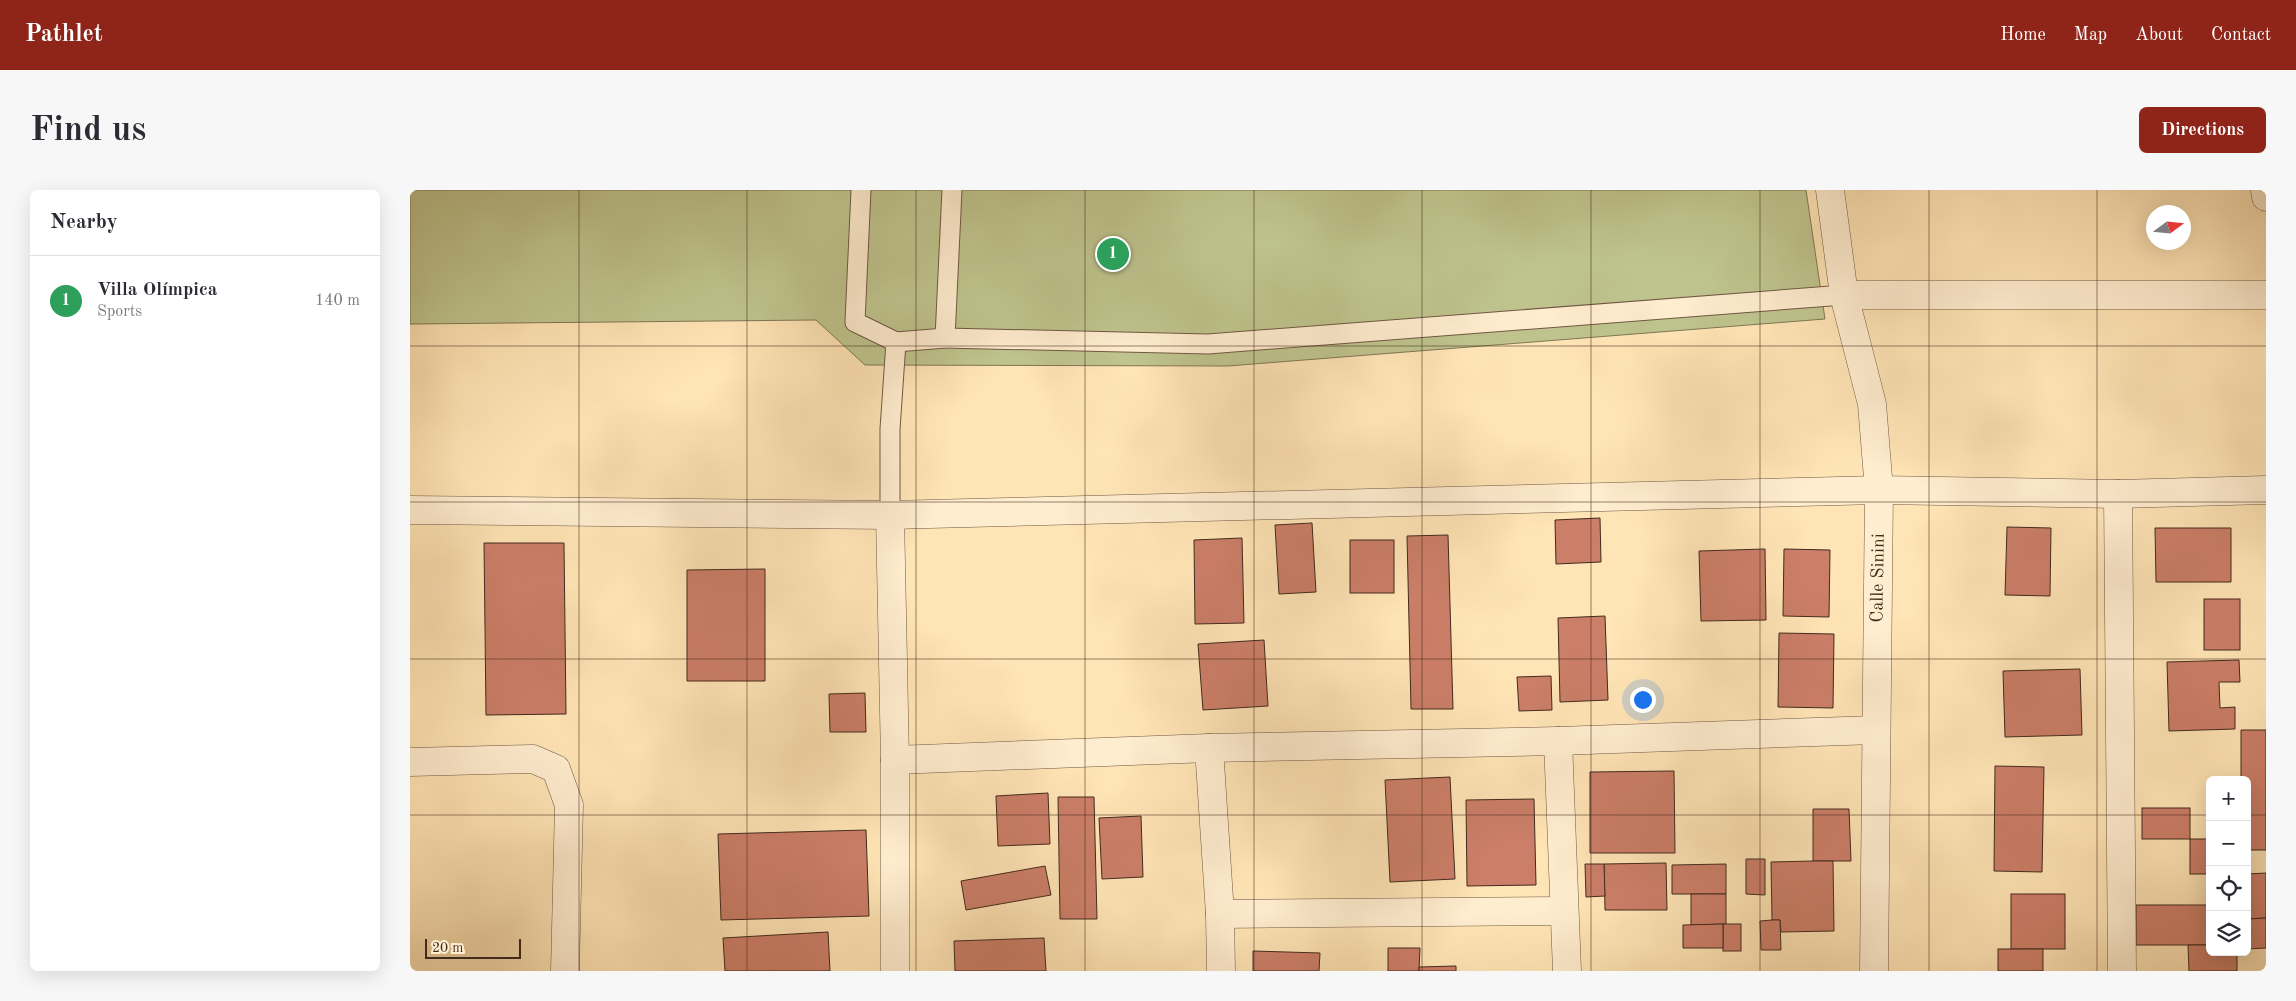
<!DOCTYPE html>
<html lang="en">
<head>
<meta charset="utf-8">
<style>
	body { margin:0; font-family:"Old Standard TT",serif; background:#f7f7f7; color:#2b2b33 }
	.controls { position:absolute; right:15px; bottom:15px; display:grid; overflow:hidden; border-radius:8px; box-shadow:0 5px 20px #0002 }
	.controls button { width:45px; height:45px; display:grid; place-items:center; padding:0; border:0; border-bottom:1px solid #e1e1e2; background:#fff; color:#2b2b33; font:25px sans-serif }
	.compass { position:absolute; left:1736px; top:15px; width:45px; height:45px; border-radius:50%; background:#fff; box-shadow:0 5px 20px #0002; rotate:75deg }
	.scale { position:absolute; left:15px; bottom:12px; width:96px; box-sizing:border-box; padding-left:5px; border:2px solid #422a1d; border-top:0; font-size:14px; line-height:18px; white-space:nowrap; color:#422a1d; -webkit-text-stroke:4px #ffedcf; paint-order:stroke }
	.you { position:absolute; left:1232px; top:509px; width:18px; height:18px; margin:-12px; border:4px solid #fff; border-radius:50%; background:#1a73e8; box-shadow:0 0 0 8px #1a73e833 }
	.badge { display:grid; place-items:center; width:32px; height:32px; border-radius:50%; background:#8f2418; color:#fff; font-size:16px; font-weight:700 }
	.pin { position:absolute; translate:-50% -50%; border:2px solid #fff; box-shadow:0 1px 5px #0006 }
	.list { margin:0; padding:0; list-style:none }
	h2 { display:flex; justify-content:space-between; align-items:center; height:65px; margin:0; padding:0 20px; font-size:21px }
	h2 small { font-size:16px; font-weight:400; color:#7c7c81 }
	.list li { display:grid; grid-template-columns:32px 1fr auto; gap:15px; align-items:center; box-sizing:border-box; height:90px; padding:0 20px; border-top:1px solid #e1e1e2 }
	.list b { display:block; font-size:19px; white-space:nowrap }
	.list p { margin:0; font-size:16px; white-space:nowrap; color:#7c7c81 }
	.list em { font-size:16px; font-style:normal; color:#7c7c81 }
	.icon { flex:none; width:28px; height:28px; fill:none; stroke:currentColor; stroke-width:2; stroke-linecap:round; stroke-linejoin:round }
	.map { position:relative; flex:none; width:1856px; height:781px; overflow:hidden; border-radius:8px }
	header { display:flex; align-items:center; gap:30px; box-sizing:border-box; height:70px; padding:0 25px; background:#8f2418; color:#fff }
	header strong { font-size:24px }
	nav { display:flex; gap:28px; margin-inline-start:auto; font-size:18px }
	.intro { display:flex; align-items:center; justify-content:space-between; box-sizing:border-box; height:120px; padding:0 30px }
	h1 { margin:0; font-size:35px }
	.button { padding:12px 22px; border-radius:8px; background:#8f2418; color:#fff; font-size:18px; font-weight:700 }
	main { display:flex; gap:30px; padding:0 30px }
	aside { flex:1; background:#fff; border-radius:8px; box-shadow:0 5px 20px #0002 }
	.map>svg:first-child { display:block }
	.green { fill:#bfc48e; stroke:#807756 }
	.building { fill:#cb7e68; stroke:#422a1d }
	.lines { fill:none; stroke-linecap:round; stroke-linejoin:round }
	.service-casing { stroke:#715843; stroke-width:21 }
	.minor-casing { stroke:#715843; stroke-width:29 }
	.tertiary-casing { stroke:#715843; stroke-width:29 }
	.service { stroke:#ffedcf; stroke-width:19 }
	.minor { stroke:#ffedcf; stroke-width:28 }
	.tertiary { stroke:#ffedcf; stroke-width:28 }
	.grid { fill:none; stroke:#422a1d; stroke-width:1; stroke-opacity:0.55 }
	.labels { text-anchor:middle; dominant-baseline:central; stroke-width:4; stroke-linejoin:round; paint-order:stroke }
	.street-label { font-size:18px; fill:#422a1d; stroke:#ffedcf }
</style>
</head>
<body>
<header>
<strong>Pathlet</strong>
<nav><a>Home</a><a>Map</a><a>About</a><a>Contact</a></nav>
</header>
<div class="intro"><h1>Find us</h1><a class="button">Directions</a></div>
<main>
<aside>
<h2>Nearby<small></small></h2>
<ul class="list">
<li><span class="badge" style="background:#2e9e5b">1</span><div><b>Villa Olímpica</b><p>Sports</p></div><em>140 m</em></li>
</ul>
</aside>
<div class="map">
<svg width="1856" height="781" viewBox="0 0 1856 781">
	<rect width="100%" height="100%" fill="#ffe4b5"/>
	<filter id="stains"><feTurbulence type="fractalNoise" baseFrequency=".004" numOctaves="4"/><feColorMatrix values="0 0 0 0 .2 0 0 0 0 .09 0 0 0 0 .02 0 0 0 .5 -.17"/></filter>
	<radialGradient id="worn" r=".72"><stop offset=".6" stop-color="#630" stop-opacity="0"/><stop offset="1" stop-color="#630" stop-opacity=".3"/></radialGradient>
	<path class="green" d="M0,0H1396L1415,129L818,176L455,175L406,130L0,134Z"/>
	<g class="building">
		<path d="M1190,328L1191,372L1146,374L1145,330Z"/>
		<path d="M902,333L906,402L869,404L865,335Z"/>
		<path d="M1597,337L1641,338L1640,406L1595,405Z"/>
		<path d="M1745,338H1821V392H1746Z"/>
		<path d="M1038,345L1043,519H1001L997,346Z"/>
		<path d="M832,348L834,433L785,434L784,350Z"/>
		<rect x="940" y="350" width="44" height="53"/>
		<path d="M74,353H154L156,524L76,525Z"/>
		<path d="M1355,359L1356,430L1291,431L1289,361Z"/>
		<path d="M1374,359L1420,360L1419,427L1373,426Z"/>
		<path d="M355,379V491H277V380Z"/>
		<rect x="1794" y="409" width="36" height="51"/>
		<path d="M1195,426L1198,510L1150,512L1148,428Z"/>
		<path d="M1369,443L1424,444L1423,518L1368,517Z"/>
		<path d="M854,450L858,516L793,520L788,454Z"/>
		<path d="M1829,470L1830,492H1809L1810,518L1825,517V539L1759,541L1757,472Z"/>
		<path d="M1670,479L1672,545L1595,547L1593,481Z"/>
		<path d="M1141,486L1142,520L1109,521L1107,487Z"/>
		<path d="M455,503L456,542H420L419,504Z"/>
		<path d="M1831,540H1856V660H1837V590H1831Z"/>
		<path d="M1585,576L1634,577L1632,682L1584,681Z"/>
		<path d="M1264,581L1265,663H1180V582Z"/>
		<path d="M1040,587L1045,689L980,692L975,590Z"/>
		<path d="M638,603L640,654L588,656L586,606Z"/>
		<path d="M648,607H684L687,729H650Z"/>
		<path d="M1124,609L1126,695L1057,696L1056,610Z"/>
		<rect x="1732" y="618" width="48" height="31"/>
		<path d="M1403,619H1439L1441,671H1403Z"/>
		<path d="M731,626L733,687L692,689L689,628Z"/>
		<path d="M456,640L459,726L311,730L308,644Z"/>
		<rect x="1780" y="649" width="20" height="35"/>
		<path d="M1336,669H1355V705L1336,704Z"/>
		<path d="M1403,671H1423L1424,741L1371,742L1370,730H1362L1361,672Z"/>
		<path d="M1256,673L1257,720H1195L1194,674Z"/>
		<path d="M1175,674H1194L1195,706L1176,707Z"/>
		<path d="M1316,674V704H1262V675Z"/>
		<path d="M635,676L641,705L556,720L551,691Z"/>
		<path d="M1856,683V728L1837,729V684Z"/>
		<path d="M1281,704H1316V734L1281,735Z"/>
		<rect x="1601" y="704" width="54" height="55"/>
		<rect x="1726" y="715" width="74" height="40"/>
		<path d="M1856,728V758L1837,759V729Z"/>
		<path d="M1362,730H1370L1371,760H1351L1350,731Z"/>
		<rect x="1313" y="734" width="18" height="27"/>
		<path d="M1313,734V758H1273V735Z"/>
		<path d="M418,742L420,781H315L313,748Z"/>
		<path d="M634,748L636,781H545L544,751Z"/>
		<path d="M1778,755H1800V762H1827V781H1779Z"/>
		<path d="M978,758H1010L1009,781H978Z"/>
		<rect x="1588" y="759" width="45" height="22"/>
		<path d="M843,761L910,763L909,781H843Z"/>
		<path d="M1046,776V781H1009V777Z"/>
	</g>
	<g class="lines">
		<g class="service-casing">
			<g id="service">
				<path d="M451,0L445,132L486,152L535,148L542,0"/>
				<path d="M535,148L798,154L1434,105"/>
				<path d="M480,325V239L486,152"/>
			</g>
		</g>
		<g class="minor-casing">
			<g id="minor">
				<path d="M1855,0L1856,7"/>
				<path d="M1434,105L1462,214L1469,300L1464,781"/>
				<path d="M1708,304L1712,781"/>
				<path d="M0,320L480,325L1469,300L1708,304L1856,300"/>
				<path d="M480,325L485,570V781"/>
				<path d="M1148,551L1157,781"/>
				<path d="M799,558L810,724L811,781"/>
				<path d="M485,570L799,558L1148,551L1465,540"/>
				<path d="M0,572L123,569L146,579L159,615L155,781"/>
				<path d="M810,724L1153,721"/>
			</g>
		</g>
		<g class="tertiary-casing">
			<path id="tertiary" d="M1420,0L1434,105H1856"/>
		</g>
		<use href="#service" class="service"/>
		<use href="#minor" class="minor"/>
		<use href="#tertiary" class="tertiary"/>
	</g>
	<path class="grid" d="M169,0V781M337,0V781M506,0V781M675,0V781M844,0V781M1012,0V781M1181,0V781M1350,0V781M1519,0V781M1687,0V781M0,156H1856M0,312H1856M0,469H1856M0,625H1800M1837,625H1856"/>
	<g class="labels">
		<g class="street-label">
			<text transform="translate(1468 388) rotate(-89)">Calle Sinini</text>
		</g>
	</g>
	<rect width="100%" height="100%" filter="url(#stains)"/>
	<rect width="100%" height="100%" fill="url(#worn)"/>
</svg>
<div class="controls">
<button>+</button>
<button>−</button>
<button><svg class="icon" aria-label="locate" viewBox="0 0 24 24"><circle cx="12" cy="12" r="6"/><path d="M12 2v4M12 18v4M2 12h4M18 12h4"/></svg></button>
<button><svg class="icon" aria-label="layers" viewBox="0 0 24 24"><path d="M12 4l9 5-9 5-9-5zM3 14l9 5 9-5"/></svg></button>
</div>
<svg class="compass" viewBox="-18 -18 36 36"><path d="M0-13l5 13h-10z" fill="#e53935"/><path d="M0 13l5-13h-10z" fill="#7c7c81"/></svg>
<div class="scale">20 m</div>
<div class="you"></div>
<div class="pin badge" style="left:703px;top:64px;background:#2e9e5b">1</div>
</div>
</main>
</body>
</html>
